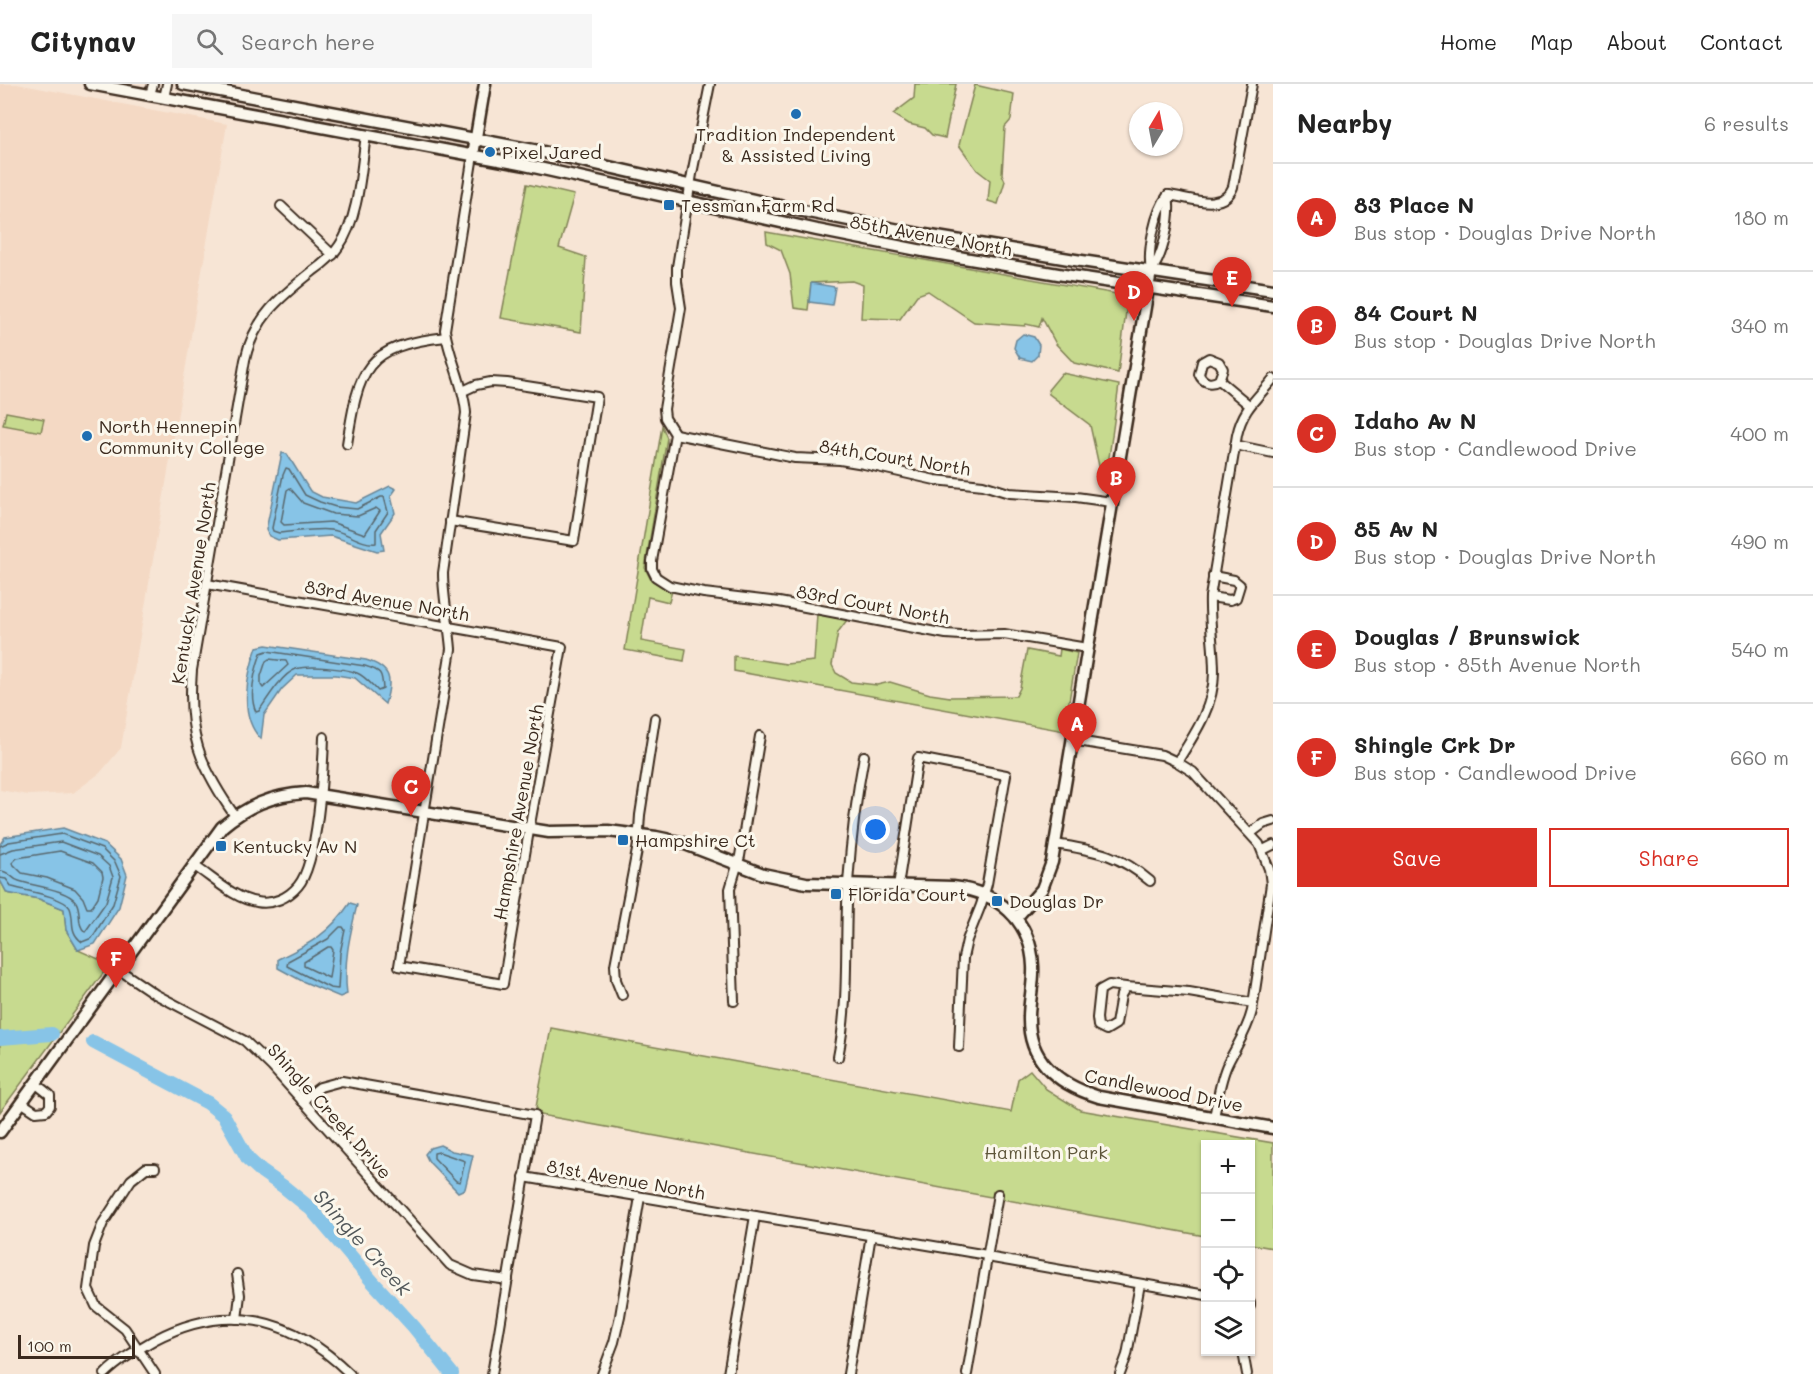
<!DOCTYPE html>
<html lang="en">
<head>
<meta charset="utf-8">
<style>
	body { margin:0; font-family:Mali,sans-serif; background:#f6f6f6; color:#222 }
	.controls { position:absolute; right:18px; bottom:18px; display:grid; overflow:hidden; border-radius:0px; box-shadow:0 2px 4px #0004 }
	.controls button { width:54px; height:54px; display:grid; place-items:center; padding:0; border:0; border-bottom:2px solid #e0e0e0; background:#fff; color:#222; font:30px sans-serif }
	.compass { position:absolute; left:1129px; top:18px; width:54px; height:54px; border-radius:50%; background:#fff; box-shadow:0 2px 4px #0004; rotate:10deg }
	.scale { position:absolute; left:18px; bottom:15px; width:117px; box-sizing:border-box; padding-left:6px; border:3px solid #3b2a1e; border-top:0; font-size:16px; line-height:21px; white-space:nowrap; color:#3b2a1e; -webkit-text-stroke:4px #fbf7ec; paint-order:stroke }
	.you { position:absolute; left:876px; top:746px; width:21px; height:21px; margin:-15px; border:4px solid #fff; border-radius:50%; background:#1a73e8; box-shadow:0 0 0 9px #1a73e833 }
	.badge { display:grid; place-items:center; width:39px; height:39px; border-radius:50%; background:#d93025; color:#fff; font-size:20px; font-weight:700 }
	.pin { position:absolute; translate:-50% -50px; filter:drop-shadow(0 2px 3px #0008) }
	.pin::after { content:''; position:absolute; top:32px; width:21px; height:18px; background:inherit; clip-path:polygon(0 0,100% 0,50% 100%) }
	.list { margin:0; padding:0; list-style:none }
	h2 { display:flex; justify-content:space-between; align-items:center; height:78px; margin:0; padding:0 24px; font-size:26px }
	h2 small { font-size:20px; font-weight:400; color:#767676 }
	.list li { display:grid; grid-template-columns:39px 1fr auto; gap:18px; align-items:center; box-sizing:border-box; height:108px; padding:0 24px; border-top:2px solid #e0e0e0 }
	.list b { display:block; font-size:22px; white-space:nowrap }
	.list p { margin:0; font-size:20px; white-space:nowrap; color:#767676 }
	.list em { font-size:20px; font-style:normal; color:#767676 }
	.actions { display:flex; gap:12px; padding:18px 24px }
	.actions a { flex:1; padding:14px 0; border:2px solid #d93025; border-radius:0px; text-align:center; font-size:21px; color:#d93025 }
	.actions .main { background:#d93025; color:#fff }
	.icon { flex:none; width:33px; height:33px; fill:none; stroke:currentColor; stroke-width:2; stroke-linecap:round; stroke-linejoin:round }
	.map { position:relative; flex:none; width:1273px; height:1290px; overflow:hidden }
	header { display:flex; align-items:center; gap:36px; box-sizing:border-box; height:84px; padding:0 30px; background:#fff; border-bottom:2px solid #e0e0e0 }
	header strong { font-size:28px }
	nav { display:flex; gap:33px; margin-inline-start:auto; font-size:21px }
	.search { width:420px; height:54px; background:#f6f6f6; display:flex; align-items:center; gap:15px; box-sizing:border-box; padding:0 21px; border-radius:0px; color:#767676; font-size:22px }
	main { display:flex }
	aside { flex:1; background:#fff }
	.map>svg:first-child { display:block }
	.built { fill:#f4d9c4 }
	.green { fill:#c7da8f; stroke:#818256; stroke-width:1.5 }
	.water { fill:#87c4e7; stroke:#698697; stroke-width:1.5 }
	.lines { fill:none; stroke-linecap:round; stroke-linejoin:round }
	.shore { stroke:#59686e; stroke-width:1.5 }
	.river { stroke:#87c4e7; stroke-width:14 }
	.street-casing { stroke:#3b2a1e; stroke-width:12 }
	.secondary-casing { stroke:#3b2a1e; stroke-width:15 }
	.street { stroke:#fbf7ec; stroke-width:8 }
	.secondary { stroke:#fbf7ec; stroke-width:10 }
	.poi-dot { fill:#1f6fb2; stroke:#fbf7ec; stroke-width:2 }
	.labels { text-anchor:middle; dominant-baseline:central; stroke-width:6; stroke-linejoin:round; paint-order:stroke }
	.poi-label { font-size:18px; fill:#3b2a1e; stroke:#fbf7ec; text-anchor:start }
	.street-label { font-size:18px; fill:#3b2a1e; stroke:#fbf7ec }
	.park-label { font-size:18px; fill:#5e563a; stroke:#fbf7ec }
	.water-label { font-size:20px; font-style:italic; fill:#52585a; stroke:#fbf7ec }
</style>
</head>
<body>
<header>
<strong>Citynav</strong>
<div class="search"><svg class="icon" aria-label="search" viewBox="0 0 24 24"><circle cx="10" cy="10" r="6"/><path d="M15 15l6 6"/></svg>Search here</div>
<nav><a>Home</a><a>Map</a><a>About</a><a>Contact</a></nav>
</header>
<main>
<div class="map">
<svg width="1273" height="1290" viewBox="0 0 1273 1290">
	<rect width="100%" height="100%" fill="#f7e5d5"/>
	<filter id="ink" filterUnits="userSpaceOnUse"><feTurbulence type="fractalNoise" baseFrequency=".0167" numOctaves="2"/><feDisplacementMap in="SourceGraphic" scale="12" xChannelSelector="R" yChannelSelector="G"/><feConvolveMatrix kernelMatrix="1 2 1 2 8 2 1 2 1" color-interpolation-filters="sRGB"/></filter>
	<g filter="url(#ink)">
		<path class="built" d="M0,0H17L227,40L121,664L100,689L73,709L28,711L0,706Z"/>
		<g class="green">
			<path d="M915,0H956L945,54L932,51L925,44L909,40L893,30L914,14Z"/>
			<path d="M975,1L1014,10L1011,36L1005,43L1002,90L1005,97L998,120L988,117L990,96L977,86L959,61Z"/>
			<path d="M527,100L574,111L559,164L586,173L581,248L501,234Z"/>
			<path d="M766,148L1128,212L1118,289L1074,279L1056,260L1042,234L1039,243L1026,240L1025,242L974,238L928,207L917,211L900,235L861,234L863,201L852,197L811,199L808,226L794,224L790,190L781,166L767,159Z"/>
			<path d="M1062,289L1119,301L1107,388L1099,382L1090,341L1049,310L1048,306Z"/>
			<path d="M6,328L44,335L41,348L3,341Z"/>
			<path d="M662,342L667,354L645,484L651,496L672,507L669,518L648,513L641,557L686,565L684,577L625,566Z"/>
			<path d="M817,530L847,536L838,548L832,581L836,589L851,598L877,601L890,598L930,610L950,613L1016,612L1020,604L1027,566L1059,572L1060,565L1077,569L1064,647L734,587V572L786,580L814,577Z"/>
			<path d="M0,796L7,809L39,815L64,825L66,846L78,866L110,880L0,1028Z"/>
			<path d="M551,944L1011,1028L1018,995L1030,986L1046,1005L1080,1026L1273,1059V1164L1251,1160L1250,1060H1206L1205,1152L541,1031L536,1023Z"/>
		</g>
		<g class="water">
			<path d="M811,199L835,203L832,221L809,218Z"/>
			<path d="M1023,250L1034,253L1039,261L1038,271L1032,277L1020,274L1014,264L1016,256Z"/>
			<path d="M282,369L287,370L310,407L322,413L356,419L390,402L396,405L391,412L395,429L381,449L384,466L377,467L331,452L278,456L269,452L266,446Z"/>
			<path d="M266,561L366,576C391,584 393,595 385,620L355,594L336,591H297L282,605L264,631L261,655C238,632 247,590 257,563Z"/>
			<path d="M63,744L105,760L121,775L127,791L119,823L95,860L78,866L66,846L64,825L39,815L7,809L0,796V760L5,753Z"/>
			<path d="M350,819L357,821C350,851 343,879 347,910L340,913L302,897L278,884V875C310,860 330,849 350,819Z"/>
			<path d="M440,1061L452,1067L473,1071L465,1105L458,1108L429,1078L425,1070L430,1064Z"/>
		</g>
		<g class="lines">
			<g class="shore">
				<path d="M286,384L289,385L305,411L320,418L336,423L357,425L381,413H384L388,428L376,446V459C361,461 346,447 331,446C315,444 296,448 279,449L273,447L272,444L283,391Z"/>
				<path d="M290,404L303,419L333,430L358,432L376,424L380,427L365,450L331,438L284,441L281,438L287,406Z"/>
				<path d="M267,567L365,582C381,587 382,588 383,605L378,607C372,601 365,592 357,589C344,584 309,581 296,585C282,590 267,615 259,627L256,628C248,611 255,586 261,569Z"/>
				<path d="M269,575L286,577L288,581L263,604L261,601V592L266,577Z"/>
				<path d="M0,762L9,758L62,750L102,765L115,778L121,792L113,820L92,854L82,858C68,847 75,837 70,824C65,813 23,806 12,803L6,795L0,794"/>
				<path d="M60,767L93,779L102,788L103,793L98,813L91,824H87L83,814L75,805L47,794L22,789L12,779L17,774Z"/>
				<path d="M0,770L13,765L61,758L98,772L109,782L113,793L106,818L85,848C76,840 82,828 76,818C67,805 33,802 19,797C11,795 10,787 0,787"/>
				<path d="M340,843H343L345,846L340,869L338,905L330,904L287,882L288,877L328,855Z"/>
				<path d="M328,863H331L333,866L329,894L304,882V878Z"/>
				<path d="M439,1068L465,1077L460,1098L456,1097L434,1074V1069Z"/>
			</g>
			<g class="river">
				<path d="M0,954L52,950"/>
				<path d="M93,958L208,1019L224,1032L248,1075L261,1087L284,1103L311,1125L371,1196L414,1243L452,1290"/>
			</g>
			<g class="street-casing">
				<g id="street">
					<path d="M710,0L692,90L677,183V198L681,224L664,325L665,334L675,350L652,477V485L656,493L670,502L704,509L779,518L946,550L961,551L1004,550L1087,564"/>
					<path d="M150,11L153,0"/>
					<path d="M164,14L167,0"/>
					<path d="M1168,111C1188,113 1223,129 1233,103L1252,0"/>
					<path d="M281,122L333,171"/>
					<path d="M1151,187C1164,171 1172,130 1168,111"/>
					<path d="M1151,187C1147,166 1155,128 1168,111"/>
					<path d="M1219,296C1211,301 1203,299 1199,290L1202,278L1209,274L1219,278L1223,285L1219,296L1249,321"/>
					<path d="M675,350L795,374L840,376L864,380L935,396L983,401L1009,409L1076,413L1112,418"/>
					<path d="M347,360C359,285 364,262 446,253"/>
					<path d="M1235,361L1273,369"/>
					<path d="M450,437L574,457L597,313L507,299L491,298L476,301L463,307"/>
					<path d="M207,500L562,563L531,735L503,900L399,882L451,565C449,539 443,514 443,489L466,329C464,300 449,274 445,246L473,71"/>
					<path d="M1210,513L1230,516L1236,514L1240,501L1234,496L1213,492"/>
					<path d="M1072,656L1162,671L1177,678L1193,688L1259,760L1269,785L1271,800L1252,927C1247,947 1237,961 1228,979C1220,995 1218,1015 1214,1033"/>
					<path d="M1177,678C1195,650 1214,622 1214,588C1214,562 1209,538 1210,513L1237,351C1243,324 1257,315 1273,295"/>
					<path d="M235,732C199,681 187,649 192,586L245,276C254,234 279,214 313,187C323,180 332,173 339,162C359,134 361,85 366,51"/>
					<path d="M1251,749L1263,740L1273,737"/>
					<path d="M1055,760C1096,767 1117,769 1150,797"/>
					<path d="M1263,766L1273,761"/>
					<path d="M193,781C212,793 234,815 257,818C272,821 288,814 298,802C318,779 323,686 324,653"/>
					<path d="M898,802L918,674L1006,691L987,800L981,821L967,856L963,874L959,963"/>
					<path d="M118,885L155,910L245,957L272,983L450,1181L473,1191L508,1196"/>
					<path d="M1126,903L1109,901L1100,906L1097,934L1098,942L1106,946L1116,940L1121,911L1126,903L1189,908L1253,919"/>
					<path d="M622,911L616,896L615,881L638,761L640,731L655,634"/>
					<path d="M734,917L730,805L740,772L760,652"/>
					<path d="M838,973C850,914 844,858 848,799C851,756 856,714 864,672"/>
					<path d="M302,1017L320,1003L342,997L535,1031L492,1290"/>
					<path d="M21,1018L36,1028L46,1027L50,1022V1011L35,999"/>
					<path d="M524,1093L987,1171"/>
					<path d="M987,1173L1206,1211"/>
					<path d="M237,1190L240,1211L237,1235"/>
					<path d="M1250,1219V1222"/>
					<path d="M1243,1268L1247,1290"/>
					<path d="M105,1290C119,1276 137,1266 154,1256C227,1217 293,1234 350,1290"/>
					<path d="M155,1290L125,1245L96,1222L88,1205L94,1162L103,1139L131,1096L146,1084H155"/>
					<path d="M602,1290L614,1258L620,1232L640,1113"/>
					<path d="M728,1290L755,1132"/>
					<path d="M848,1290L871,1151"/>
					<path d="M967,1290L998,1110"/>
					<path d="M1120,1290L1127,1271L1140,1200"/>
				</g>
			</g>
			<g class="secondary-casing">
				<g id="secondary">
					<path d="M90,0L525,81L817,146L923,167L1064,191L1273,222"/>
					<path d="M183,0L539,67L793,125L925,151L1075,176L1273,206"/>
					<path d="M473,71L485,0"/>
					<path d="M1016,834L1042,805L1052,778L1151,187"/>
					<path d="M0,1048L222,743C247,722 272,711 306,709L549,748L608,747L656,753L680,758L763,790L806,799L953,803C997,808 1031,835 1033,882C1034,900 1029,916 1029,933C1028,978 1060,1001 1099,1013L1273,1044"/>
				</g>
			</g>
			<use href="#street" class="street"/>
			<use href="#secondary" class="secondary"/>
		</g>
	</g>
	<g class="poi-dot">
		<circle cx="796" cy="30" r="6"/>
		<circle cx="490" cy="68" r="6"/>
		<rect x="663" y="115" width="12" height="12" rx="3"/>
		<circle cx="87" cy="352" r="6"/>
		<rect x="617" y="750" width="12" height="12" rx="3"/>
		<rect x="215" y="756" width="12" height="12" rx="3"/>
		<rect x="830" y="804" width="12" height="12" rx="3"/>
		<rect x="991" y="811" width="12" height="12" rx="3"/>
	</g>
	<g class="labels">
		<g class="poi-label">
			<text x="796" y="50" text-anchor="middle">Tradition Independent<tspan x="796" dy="21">&amp; Assisted Living</tspan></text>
			<text x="502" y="68">Pixel Jared</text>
			<text x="681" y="121">Tessman Farm Rd</text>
			<text x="99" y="342">North Hennepin<tspan x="99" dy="21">Community College</tspan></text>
			<text x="635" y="756">Hampshire Ct</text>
			<text x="233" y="762">Kentucky Av N</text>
			<text x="848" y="810">Florida Court</text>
			<text x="1009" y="817">Douglas Dr</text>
		</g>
		<g class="street-label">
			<text transform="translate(931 151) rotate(10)">85th Avenue North</text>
			<text transform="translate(895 373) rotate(9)">84th Court North</text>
			<text transform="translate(193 499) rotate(-81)">Kentucky Avenue North</text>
			<text transform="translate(387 516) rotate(10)">83rd Avenue North</text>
			<text transform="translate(873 520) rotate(10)">83rd Court North</text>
			<text transform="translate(518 728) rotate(-80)">Hampshire Avenue North</text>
			<text transform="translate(1164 1006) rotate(11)">Candlewood Drive</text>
			<text transform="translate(330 1027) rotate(48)">Shingle Creek Drive</text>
			<text transform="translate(626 1095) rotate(10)">81st Avenue North</text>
		</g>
		<g class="park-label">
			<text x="1046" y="1068">Hamilton Park</text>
		</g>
		<g class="water-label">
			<text transform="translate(363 1158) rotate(48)">Shingle Creek</text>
		</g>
	</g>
</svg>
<div class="controls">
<button>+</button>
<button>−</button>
<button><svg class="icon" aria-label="locate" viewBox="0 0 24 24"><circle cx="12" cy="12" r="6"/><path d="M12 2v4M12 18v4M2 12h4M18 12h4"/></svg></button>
<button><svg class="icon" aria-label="layers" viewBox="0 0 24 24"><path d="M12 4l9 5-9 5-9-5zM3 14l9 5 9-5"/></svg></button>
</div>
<svg class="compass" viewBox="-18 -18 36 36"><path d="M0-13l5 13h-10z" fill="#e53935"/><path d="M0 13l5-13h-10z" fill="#767676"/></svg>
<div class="scale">100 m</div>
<div class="you"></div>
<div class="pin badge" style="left:1077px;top:669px">A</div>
<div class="pin badge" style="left:1116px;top:423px">B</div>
<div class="pin badge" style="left:411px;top:732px">C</div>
<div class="pin badge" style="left:1134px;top:237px">D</div>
<div class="pin badge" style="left:1232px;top:223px">E</div>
<div class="pin badge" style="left:116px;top:904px">F</div>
</div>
<aside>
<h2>Nearby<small>6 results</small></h2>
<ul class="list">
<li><span class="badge">A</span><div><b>83 Place N</b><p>Bus stop · Douglas Drive North</p></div><em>180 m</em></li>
<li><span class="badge">B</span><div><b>84 Court N</b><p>Bus stop · Douglas Drive North</p></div><em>340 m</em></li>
<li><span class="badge">C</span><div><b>Idaho Av N</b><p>Bus stop · Candlewood Drive</p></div><em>400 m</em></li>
<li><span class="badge">D</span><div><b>85 Av N</b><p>Bus stop · Douglas Drive North</p></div><em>490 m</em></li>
<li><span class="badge">E</span><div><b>Douglas / Brunswick</b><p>Bus stop · 85th Avenue North</p></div><em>540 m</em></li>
<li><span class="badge">F</span><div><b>Shingle Crk Dr</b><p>Bus stop · Candlewood Drive</p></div><em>660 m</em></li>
</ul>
<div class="actions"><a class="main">Save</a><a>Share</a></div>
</aside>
</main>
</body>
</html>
